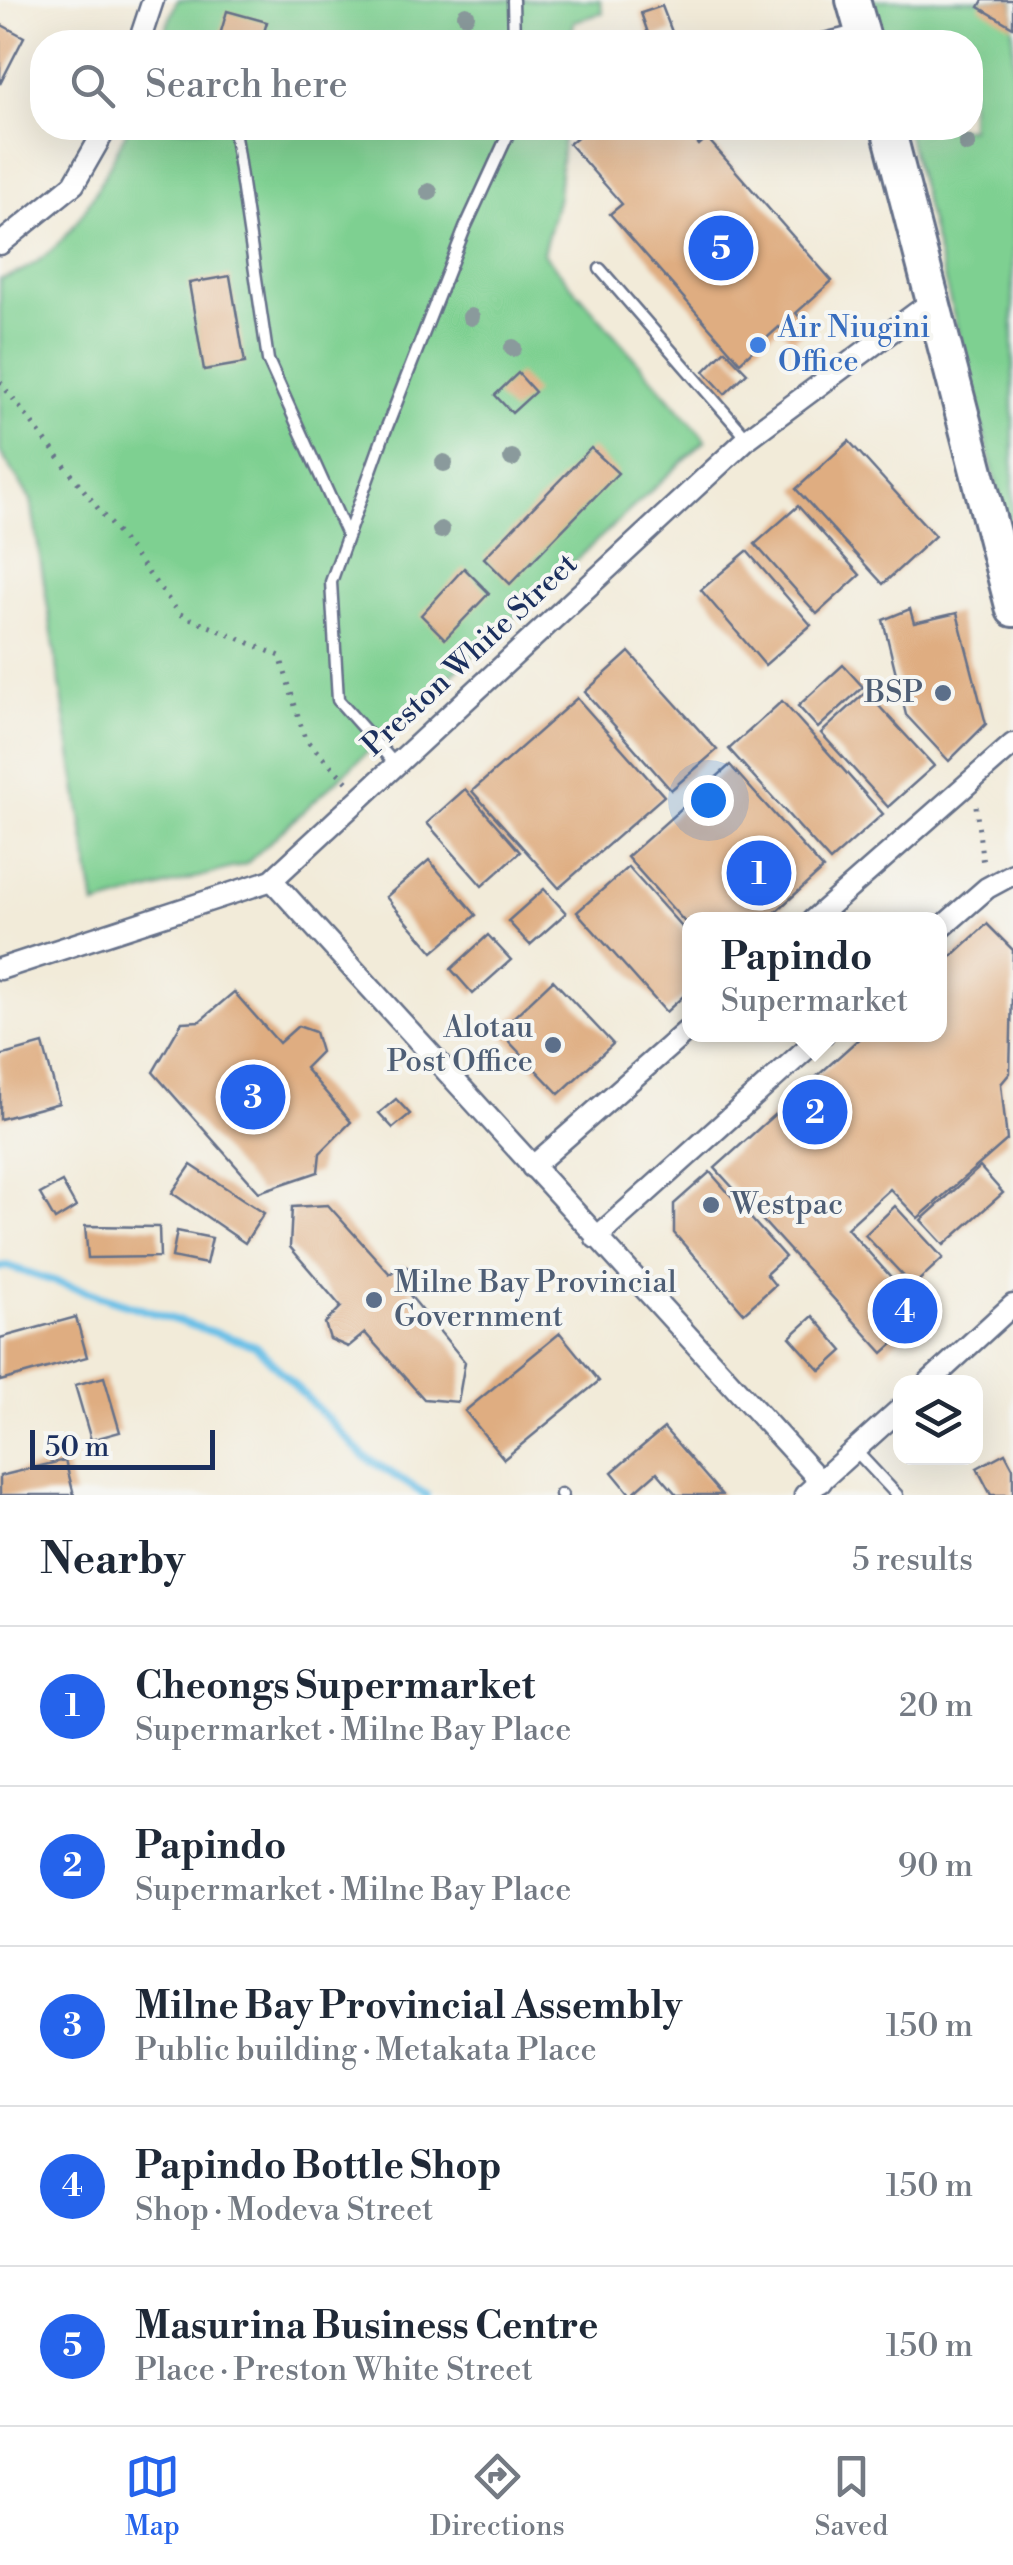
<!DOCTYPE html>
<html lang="en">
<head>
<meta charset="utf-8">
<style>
	body { margin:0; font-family:"Libre Bodoni",serif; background:#f2f2f3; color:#1f2937 }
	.controls { position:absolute; right:30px; bottom:30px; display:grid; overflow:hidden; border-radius:20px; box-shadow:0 10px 40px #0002 }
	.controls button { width:90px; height:90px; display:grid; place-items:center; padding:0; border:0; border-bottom:2px solid #e0e1e3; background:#fff; color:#1f2937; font:50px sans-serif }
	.scale { position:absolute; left:30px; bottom:25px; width:185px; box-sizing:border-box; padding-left:10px; border:5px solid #1b2f5e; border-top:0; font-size:28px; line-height:35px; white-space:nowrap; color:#1b2f5e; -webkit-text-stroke:8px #f6f6f2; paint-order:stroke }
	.you { position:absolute; left:708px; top:800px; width:35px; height:35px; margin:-25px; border:8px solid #fff; border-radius:50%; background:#1a73e8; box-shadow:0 0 0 15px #1a73e833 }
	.badge { display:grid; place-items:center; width:65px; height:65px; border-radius:50%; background:#2563eb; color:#fff; font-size:32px; font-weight:700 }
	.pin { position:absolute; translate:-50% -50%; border:5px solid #fff; box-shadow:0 2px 10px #0006 }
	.popup { position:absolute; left:682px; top:912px; width:265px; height:130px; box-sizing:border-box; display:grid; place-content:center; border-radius:20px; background:#fff; filter:drop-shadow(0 2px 8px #0005); font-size:32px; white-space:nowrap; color:#747a83 }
	.popup b { font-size:38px; color:#1f2937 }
	.popup::after { content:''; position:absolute; left:50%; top:100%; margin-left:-20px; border:20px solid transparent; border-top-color:#fff }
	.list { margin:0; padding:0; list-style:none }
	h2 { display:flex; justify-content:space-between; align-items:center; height:130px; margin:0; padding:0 40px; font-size:42px }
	h2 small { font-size:32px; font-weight:400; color:#747a83 }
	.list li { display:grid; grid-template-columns:65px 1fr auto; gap:30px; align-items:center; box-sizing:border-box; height:160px; padding:0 40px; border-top:2px solid #e0e1e3 }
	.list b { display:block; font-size:38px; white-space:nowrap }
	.list p { margin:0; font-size:32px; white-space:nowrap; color:#747a83 }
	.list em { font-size:32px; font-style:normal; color:#747a83 }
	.icon { flex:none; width:55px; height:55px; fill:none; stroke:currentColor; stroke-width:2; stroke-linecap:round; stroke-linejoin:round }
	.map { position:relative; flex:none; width:1013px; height:1495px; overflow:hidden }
	.search { position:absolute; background:#fff; box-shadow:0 10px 40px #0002; left:30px; right:30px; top:30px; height:110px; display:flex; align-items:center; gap:25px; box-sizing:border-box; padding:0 35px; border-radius:40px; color:#747a83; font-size:38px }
	.sheet { height:930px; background:#fff }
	nav { display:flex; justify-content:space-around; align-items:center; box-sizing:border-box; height:140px; border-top:2px solid #e0e1e3; background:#fff; font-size:28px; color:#747a83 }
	nav a { display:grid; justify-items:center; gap:5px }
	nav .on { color:#2563eb }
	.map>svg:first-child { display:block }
	.green { fill:#7ed091; stroke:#4c8078; stroke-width:2.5 }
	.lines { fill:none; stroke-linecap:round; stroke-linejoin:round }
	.stream { stroke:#6ac0e7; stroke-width:8 }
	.building { fill:#dfad81 }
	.service-casing { stroke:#667189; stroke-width:15 }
	.minor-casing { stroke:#667189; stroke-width:25 }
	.primary-casing { stroke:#667189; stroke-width:38 }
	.path { stroke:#667189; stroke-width:5; stroke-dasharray:2.5 8; stroke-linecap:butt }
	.service { stroke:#fff; stroke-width:10 }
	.minor { stroke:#fff; stroke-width:20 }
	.primary { stroke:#fff; stroke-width:32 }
	.tree { fill:#8a9a9c }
	.shop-dot { fill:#3f7fe0; stroke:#f6f6f2; stroke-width:4 }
	.service-dot { fill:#5c6f8a; stroke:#f6f6f2; stroke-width:4 }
	.labels { text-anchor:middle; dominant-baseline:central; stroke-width:8; stroke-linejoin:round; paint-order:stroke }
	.shop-label { font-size:30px; fill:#366cbe; stroke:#f6f6f2; text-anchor:start }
	.street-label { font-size:30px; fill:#1b2f5e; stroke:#f6f6f2 }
	.service-label { font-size:30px; fill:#4e5e75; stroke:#f6f6f2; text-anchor:end }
</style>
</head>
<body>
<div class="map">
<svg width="1013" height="1495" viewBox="0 0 1013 1495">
	<rect width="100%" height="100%" fill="#f6f6f2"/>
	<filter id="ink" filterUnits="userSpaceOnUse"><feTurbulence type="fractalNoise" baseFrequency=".01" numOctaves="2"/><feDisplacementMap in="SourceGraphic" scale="20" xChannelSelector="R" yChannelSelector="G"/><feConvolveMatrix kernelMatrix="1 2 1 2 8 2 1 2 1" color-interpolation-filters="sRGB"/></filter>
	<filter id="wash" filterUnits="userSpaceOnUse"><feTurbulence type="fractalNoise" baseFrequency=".0048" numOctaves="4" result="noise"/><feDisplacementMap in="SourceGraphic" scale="40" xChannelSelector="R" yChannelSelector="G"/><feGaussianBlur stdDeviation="2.25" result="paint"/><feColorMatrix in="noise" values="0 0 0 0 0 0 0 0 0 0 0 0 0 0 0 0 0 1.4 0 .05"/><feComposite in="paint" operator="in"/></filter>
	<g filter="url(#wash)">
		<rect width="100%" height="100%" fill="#f2ebd9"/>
		<g class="green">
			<path d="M177,0H600L603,13L574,21L571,42H161Z"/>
			<path d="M871,0H1013V550L906,128H970V42H883Z"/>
			<path d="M128,128H564L558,196L543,253L706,440L246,864L95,906L31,500L0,452V279C70,260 98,187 128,128Z"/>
		</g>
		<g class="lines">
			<path class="stream" d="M0,1267L7,1266L256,1346L365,1457L426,1495"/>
		</g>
		<g id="blocks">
			<g class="building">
				<path d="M983,0H1013V27L979,7Z"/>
				<path d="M662,6L672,32L650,39L641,13Z"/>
				<path d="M227,11L267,22L261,42H218Z"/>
				<path d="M0,24L24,37L0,84Z"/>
				<path d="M588,128H684L699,145L707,138L832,281L796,313L808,327L792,341L779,327L740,362L610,214L622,204L569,144Z"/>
				<path d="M230,276L245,363L204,370L189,283Z"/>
				<path d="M725,350L747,373L725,394L704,371Z"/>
				<path d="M518,373L535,392L512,413L495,395Z"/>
				<path d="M849,441L935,536L883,584L796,489Z"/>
				<path d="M591,448L618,473L510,584L484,558Z"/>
				<path d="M798,506L860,575L817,614L755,544Z"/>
				<path d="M747,551L811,625L765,665L701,590Z"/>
				<path d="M464,568L489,593L445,639L421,615Z"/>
				<path d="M910,609L914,623L957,613L986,724L949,761L906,715L883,620Z"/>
				<path d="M629,652L717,750L671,790L585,692Z"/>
				<path d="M843,665L863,687L818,728L798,706Z"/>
				<path d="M866,692L934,766L888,807L821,733Z"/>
				<path d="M577,698L664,796L559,888L472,791Z"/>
				<path d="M782,701L883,814L830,861L729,749Z"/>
				<path d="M730,765L823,869L767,920H690V928L627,857Z"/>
				<path d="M465,789L520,852L482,886L427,823Z"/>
				<path d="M429,860L476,915L433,952L386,897Z"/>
				<path d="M628,867L690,936V990L666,1012L577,912Z"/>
				<path d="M544,889L566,913L530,945L508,921Z"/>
				<path d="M987,924L1013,950L1010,1073L1001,1084L1007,1140L918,1218L890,1189L847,1228L925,1315L883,1353L715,1168L864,1034H940V967Z"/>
				<path d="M488,935L511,960L473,994L451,969Z"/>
				<path d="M553,980L613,1044L559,1094L499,1031Z"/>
				<path d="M234,992L279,1043L298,1026L315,1032L321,1052L305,1068L351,1122L320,1153L318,1172L259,1192L153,1072L182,1022L200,1021Z"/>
				<path d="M43,1044L59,1103L0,1119V1056Z"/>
				<path d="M396,1099L410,1114L393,1128L379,1113Z"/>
				<path d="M191,1165L264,1213L245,1243L172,1193Z"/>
				<path d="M980,1167L1003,1193L944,1245L921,1220Z"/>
				<path d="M710,1172L785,1257L766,1274L775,1285L744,1313L674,1233V1204Z"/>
				<path d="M62,1182L76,1207L55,1220L40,1194Z"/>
				<path d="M328,1205L390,1274L401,1265L415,1270L418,1284L408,1293L465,1362L458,1402L424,1399L365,1333L348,1347L330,1339L325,1323L341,1307L290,1247L292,1207Z"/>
				<path d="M895,1206L943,1258L913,1286L865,1235Z"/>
				<path d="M85,1226L159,1227L160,1257L88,1258Z"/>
				<path d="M177,1231L212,1238L206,1264L172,1257Z"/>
				<path d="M813,1316L843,1351L821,1371L790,1337Z"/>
				<path d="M76,1317L87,1357L0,1381V1338Z"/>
				<path d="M560,1333L599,1381L504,1459L465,1411Z"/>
				<path d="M104,1377L120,1432L91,1440L75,1385Z"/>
				<path d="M664,1428L722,1495H677L657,1472L631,1495L612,1472Z"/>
				<path d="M1005,1453L1013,1468V1495H991L977,1468Z"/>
				<path d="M65,1460L74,1495H0V1476Z"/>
			</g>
		</g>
	</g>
	<g filter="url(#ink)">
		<use href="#blocks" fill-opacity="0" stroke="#667189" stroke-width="2.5"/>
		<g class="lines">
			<g class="service-casing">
				<g id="service">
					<path d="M513,0L514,42"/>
					<path d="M811,42L856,31"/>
					<path d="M235,136L268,360L347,535"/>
					<path d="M600,269L747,438"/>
					<path d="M395,764L338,700L331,582L383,437L465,228L511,128"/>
					<path d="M855,1450L897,1495"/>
					<path d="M561,1494L562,1495"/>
				</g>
			</g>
			<g class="minor-casing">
				<g id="minor">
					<path d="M139,42L153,0"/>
					<path d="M0,244L74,184L106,128"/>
					<path d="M272,880L821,1482"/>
					<path d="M813,920L1013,744"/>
					<path d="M940,929L987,888L1013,874"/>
					<path d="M0,969L272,880L747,439L935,299"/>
					<path d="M532,1167L690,1028"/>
					<path d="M596,1238L823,1034"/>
					<path d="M929,1382L1013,1305"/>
					<path d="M805,1495L900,1409"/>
				</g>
			</g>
			<g class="primary-casing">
				<g id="primary">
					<path d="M853,0L865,42"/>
					<path d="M888,128L1013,610"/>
				</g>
			</g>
			<g class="path">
				<path d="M0,382L180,614L280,656L305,739L349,784"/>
				<path d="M976,806L983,865"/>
			</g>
			<use href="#service" class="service"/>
			<use href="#minor" class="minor"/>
			<use href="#primary" class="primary"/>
		</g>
		<g class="tree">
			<circle cx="466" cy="15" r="9"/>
			<circle cx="967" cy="144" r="9"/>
			<circle cx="429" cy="192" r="9"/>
			<circle cx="471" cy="317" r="9"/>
			<circle cx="513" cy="348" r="9"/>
			<circle cx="512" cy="458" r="9"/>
			<circle cx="444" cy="463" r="9"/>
			<circle cx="441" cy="530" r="9"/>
		</g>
	</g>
	<circle class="shop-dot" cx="758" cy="345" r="10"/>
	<g class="service-dot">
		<circle cx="943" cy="693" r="10"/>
		<circle cx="553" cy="1045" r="10"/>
		<circle cx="711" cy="1205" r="10"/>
		<circle cx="374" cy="1300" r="10"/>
	</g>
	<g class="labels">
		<g class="shop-label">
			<text x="778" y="328">Air Niugini<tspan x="778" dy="34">Office</tspan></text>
		</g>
		<g class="street-label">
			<text transform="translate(470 655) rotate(-43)">Preston White Street</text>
		</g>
		<g class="service-label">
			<text x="923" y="693">BSP</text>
			<text x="533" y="1028">Alotau<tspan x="533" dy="34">Post Office</tspan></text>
			<text x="731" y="1205" text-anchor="start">Westpac</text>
			<text x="394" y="1283" text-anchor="start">Milne Bay Provincial<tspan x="394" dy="34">Government</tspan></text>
		</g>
	</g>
</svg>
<div class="controls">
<button><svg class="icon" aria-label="layers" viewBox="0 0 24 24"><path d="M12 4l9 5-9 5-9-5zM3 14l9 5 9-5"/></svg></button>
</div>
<div class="scale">50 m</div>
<div class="you"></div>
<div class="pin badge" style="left:759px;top:873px">1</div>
<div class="pin badge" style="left:815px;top:1112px">2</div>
<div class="popup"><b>Papindo</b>Supermarket</div>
<div class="pin badge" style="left:253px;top:1097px">3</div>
<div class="pin badge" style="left:905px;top:1311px">4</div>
<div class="pin badge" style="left:721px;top:248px">5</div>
<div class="search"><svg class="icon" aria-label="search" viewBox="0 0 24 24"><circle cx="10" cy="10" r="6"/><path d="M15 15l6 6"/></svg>Search here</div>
</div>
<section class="sheet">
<h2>Nearby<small>5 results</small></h2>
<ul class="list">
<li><span class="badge">1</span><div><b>Cheongs Supermarket</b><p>Supermarket · Milne Bay Place</p></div><em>20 m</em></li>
<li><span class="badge">2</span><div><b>Papindo</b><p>Supermarket · Milne Bay Place</p></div><em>90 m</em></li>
<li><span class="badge">3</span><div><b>Milne Bay Provincial Assembly</b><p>Public building · Metakata Place</p></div><em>150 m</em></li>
<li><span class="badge">4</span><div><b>Papindo Bottle Shop</b><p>Shop · Modeva Street</p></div><em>150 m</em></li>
<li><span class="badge">5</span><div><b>Masurina Business Centre</b><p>Place · Preston White Street</p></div><em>150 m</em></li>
</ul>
</section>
<nav>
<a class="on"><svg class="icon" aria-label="map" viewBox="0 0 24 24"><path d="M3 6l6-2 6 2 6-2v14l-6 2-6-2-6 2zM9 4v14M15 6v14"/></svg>Map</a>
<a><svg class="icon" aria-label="directions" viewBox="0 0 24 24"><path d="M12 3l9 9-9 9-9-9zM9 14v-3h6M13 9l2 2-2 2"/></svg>Directions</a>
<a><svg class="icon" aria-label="saved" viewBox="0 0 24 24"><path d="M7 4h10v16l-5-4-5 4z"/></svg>Saved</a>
</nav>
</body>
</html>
